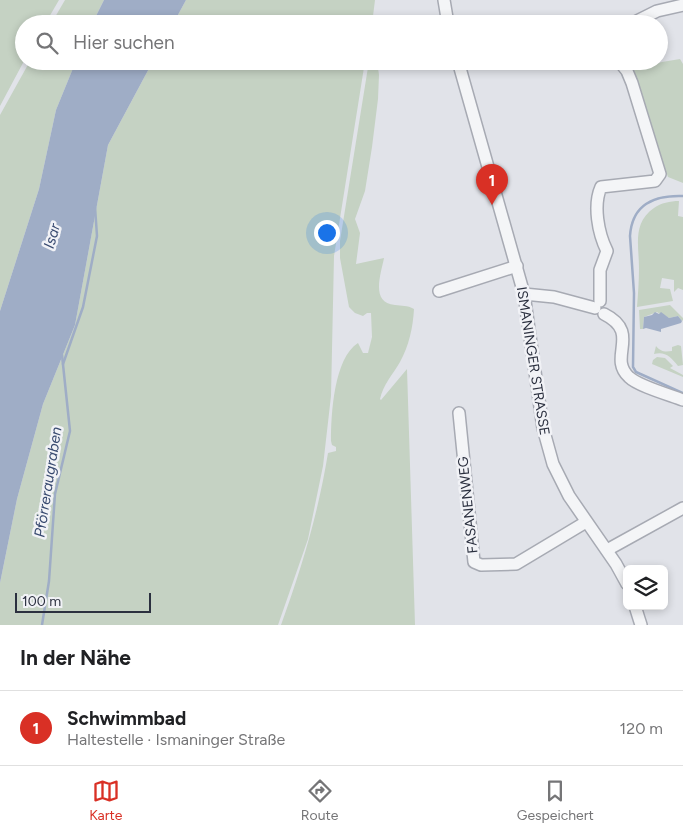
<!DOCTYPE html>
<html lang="de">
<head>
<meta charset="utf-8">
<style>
	body { margin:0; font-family:Figtree,sans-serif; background:#f6f6f6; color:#202124 }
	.controls { position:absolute; right:15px; bottom:15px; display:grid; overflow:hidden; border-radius:8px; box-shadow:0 2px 8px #0003 }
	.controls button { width:45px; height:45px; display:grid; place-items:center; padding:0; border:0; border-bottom:1px solid #e0e0e0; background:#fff; color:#202124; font:25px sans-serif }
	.scale { position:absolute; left:15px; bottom:12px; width:136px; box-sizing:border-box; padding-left:5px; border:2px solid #2b303f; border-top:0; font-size:14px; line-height:18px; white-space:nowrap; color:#2b303f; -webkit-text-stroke:4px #f1f2f6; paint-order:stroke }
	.you { position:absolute; left:326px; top:232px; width:18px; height:18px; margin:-12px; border:4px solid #fff; border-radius:50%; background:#1a73e8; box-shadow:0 0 0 8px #1a73e833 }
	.badge { display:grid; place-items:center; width:32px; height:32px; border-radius:50%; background:#d93025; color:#fff; font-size:16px; font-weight:700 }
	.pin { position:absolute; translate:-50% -41px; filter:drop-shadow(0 1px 2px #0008) }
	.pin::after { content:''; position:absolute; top:26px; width:18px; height:15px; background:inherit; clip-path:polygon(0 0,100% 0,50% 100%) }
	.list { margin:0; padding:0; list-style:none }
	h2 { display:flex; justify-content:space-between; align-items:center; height:65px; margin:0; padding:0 20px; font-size:21px }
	h2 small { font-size:16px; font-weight:400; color:#757577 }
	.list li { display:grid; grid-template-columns:32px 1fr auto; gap:15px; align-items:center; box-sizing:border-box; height:75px; padding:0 20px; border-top:1px solid #e0e0e0 }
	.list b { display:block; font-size:19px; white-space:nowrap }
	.list p { margin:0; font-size:16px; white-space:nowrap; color:#757577 }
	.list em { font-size:16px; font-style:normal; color:#757577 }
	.icon { flex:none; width:28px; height:28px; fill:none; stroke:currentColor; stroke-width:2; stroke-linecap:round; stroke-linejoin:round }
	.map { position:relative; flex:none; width:683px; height:625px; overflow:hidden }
	.search { position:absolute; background:#fff; box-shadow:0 2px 8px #0003; left:15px; right:15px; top:15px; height:55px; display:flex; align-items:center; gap:12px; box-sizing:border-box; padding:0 18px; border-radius:28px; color:#757577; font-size:19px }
	.sheet { height:140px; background:#fff }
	nav { display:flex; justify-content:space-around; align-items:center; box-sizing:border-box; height:70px; border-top:1px solid #e0e0e0; background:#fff; font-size:14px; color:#757577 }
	nav a { display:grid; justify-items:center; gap:2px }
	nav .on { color:#d93025 }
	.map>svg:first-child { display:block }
	.green { fill:#c5d2c3 }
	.water { fill:#9fadc6 }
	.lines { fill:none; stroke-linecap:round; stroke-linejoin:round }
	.stream { stroke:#9fadc6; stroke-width:2.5 }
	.minor-casing { stroke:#a7aab3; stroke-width:14 }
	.minor { stroke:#f4f5f7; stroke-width:11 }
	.labels { text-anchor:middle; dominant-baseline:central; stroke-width:5; stroke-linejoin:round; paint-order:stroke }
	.street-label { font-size:14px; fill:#2b303f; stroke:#f1f2f6 }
	.water-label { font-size:15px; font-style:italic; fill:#384a70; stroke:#f1f2f6 }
</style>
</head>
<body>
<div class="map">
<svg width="683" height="625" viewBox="0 0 683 625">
	<rect width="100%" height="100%" fill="#e1e3e9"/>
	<g class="green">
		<path d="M0,0H59L45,24H24V61L0,106Z"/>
		<path d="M65,0H104L92,24H51Z"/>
		<path d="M186,0H375L372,24H173Z"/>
		<path d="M680,59L683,64V183L668,177L663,164L634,70L662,62Z"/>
		<path d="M30,61H76L56,110L39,189L0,311V115Z"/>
		<path d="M153,61H365L334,256L331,396L323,466L308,539L278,625H0V583L17,499L43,404L75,325L108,145Z"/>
		<path d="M369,61H377L379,75L378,99L372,147L365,191L355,219L360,233L356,264L384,258C381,274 370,303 395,305C402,306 407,305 414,309C413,327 409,346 400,362C393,374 383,385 380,399L381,400L407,369L415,625H281C302,567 318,514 328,453L336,451V447L332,445L331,441C331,414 334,358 358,343L363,353H368L372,337L371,313H367L363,316L355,313L349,307L340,258V241Z"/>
		<path d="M679,201L678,216L683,217V290L678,288L674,292V280L662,278L660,288L670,289L673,301L637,307C638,294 639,281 639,268C639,246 632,223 654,208C661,203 670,201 679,201Z"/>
		<path d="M670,305L683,318V320L682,321L678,316L669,318L661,313L660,314L657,312L644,317L643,329H640L639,310Z"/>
		<path d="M678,345L681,346L683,365L678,366C671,357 665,351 654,354L656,346C661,352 665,352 672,351V347Z"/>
		<path d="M657,357L665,358L673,366L670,368L683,375V377L652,364L653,360Z"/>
	</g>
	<g class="water">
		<path d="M104,0H186L173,24H92Z"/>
		<path d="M76,61H153L108,145L75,325L43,404L17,499L0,583V311L39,189L56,110Z"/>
		<path d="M655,312L659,314L661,312L669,318L678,316L682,321L681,323L661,329V332L646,328L643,329L644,317L652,315Z"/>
	</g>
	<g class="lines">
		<g class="stream">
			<path d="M683,196C654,195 632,204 630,236L634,293L633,367L636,372L683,393"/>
			<path d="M63,364L83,307L97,236L95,207"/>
			<path d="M42,625L49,581L55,494L70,431L62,355"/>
		</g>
		<g class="minor-casing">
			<g id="minor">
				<path d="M444,0L448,24"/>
				<path d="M631,24L657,11L683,5"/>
				<path d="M458,61L524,294L543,428L553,464L569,496L616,564L627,584"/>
				<path d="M439,291L517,266"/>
				<path d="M524,294L554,297L595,308"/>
				<path d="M600,301V270L607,251C598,233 593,205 601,187L655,181L660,174L632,83L627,71L619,61"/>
				<path d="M604,314C642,333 607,357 629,377C638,386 670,395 683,400"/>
				<path d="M459,413L474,562L481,565L516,564L586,522"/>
				<path d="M607,550L683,508"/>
				<path d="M635,606L641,625"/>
			</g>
		</g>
		<use href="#minor" class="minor"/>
	</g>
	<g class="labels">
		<g class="street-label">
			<text transform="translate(533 361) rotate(81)">ISMANINGER STRASSE</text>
			<text transform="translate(468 505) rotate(-96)">FASANENWEG</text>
		</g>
		<g class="water-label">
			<text transform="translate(52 236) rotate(-74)">Isar</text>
			<text transform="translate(48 482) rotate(-81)">Pförreraugraben</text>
		</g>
	</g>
</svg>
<div class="controls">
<button><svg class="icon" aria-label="layers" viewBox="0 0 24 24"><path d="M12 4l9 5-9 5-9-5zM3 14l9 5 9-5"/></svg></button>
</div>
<div class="scale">100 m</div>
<div class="you"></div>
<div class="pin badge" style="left:492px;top:205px">1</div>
<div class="search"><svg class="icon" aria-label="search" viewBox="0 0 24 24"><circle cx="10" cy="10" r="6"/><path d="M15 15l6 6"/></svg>Hier suchen</div>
</div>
<section class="sheet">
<h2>In der Nähe<small></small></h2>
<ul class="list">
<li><span class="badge">1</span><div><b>Schwimmbad</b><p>Haltestelle · Ismaninger Straße</p></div><em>120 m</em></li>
</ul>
</section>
<nav>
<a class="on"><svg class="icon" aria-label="map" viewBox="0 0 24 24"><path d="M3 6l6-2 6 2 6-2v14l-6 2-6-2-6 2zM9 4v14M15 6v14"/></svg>Karte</a>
<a><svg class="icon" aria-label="directions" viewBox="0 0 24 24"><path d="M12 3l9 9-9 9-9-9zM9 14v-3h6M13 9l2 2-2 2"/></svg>Route</a>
<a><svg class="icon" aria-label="saved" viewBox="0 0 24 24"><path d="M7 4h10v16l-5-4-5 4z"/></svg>Gespeichert</a>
</nav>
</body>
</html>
